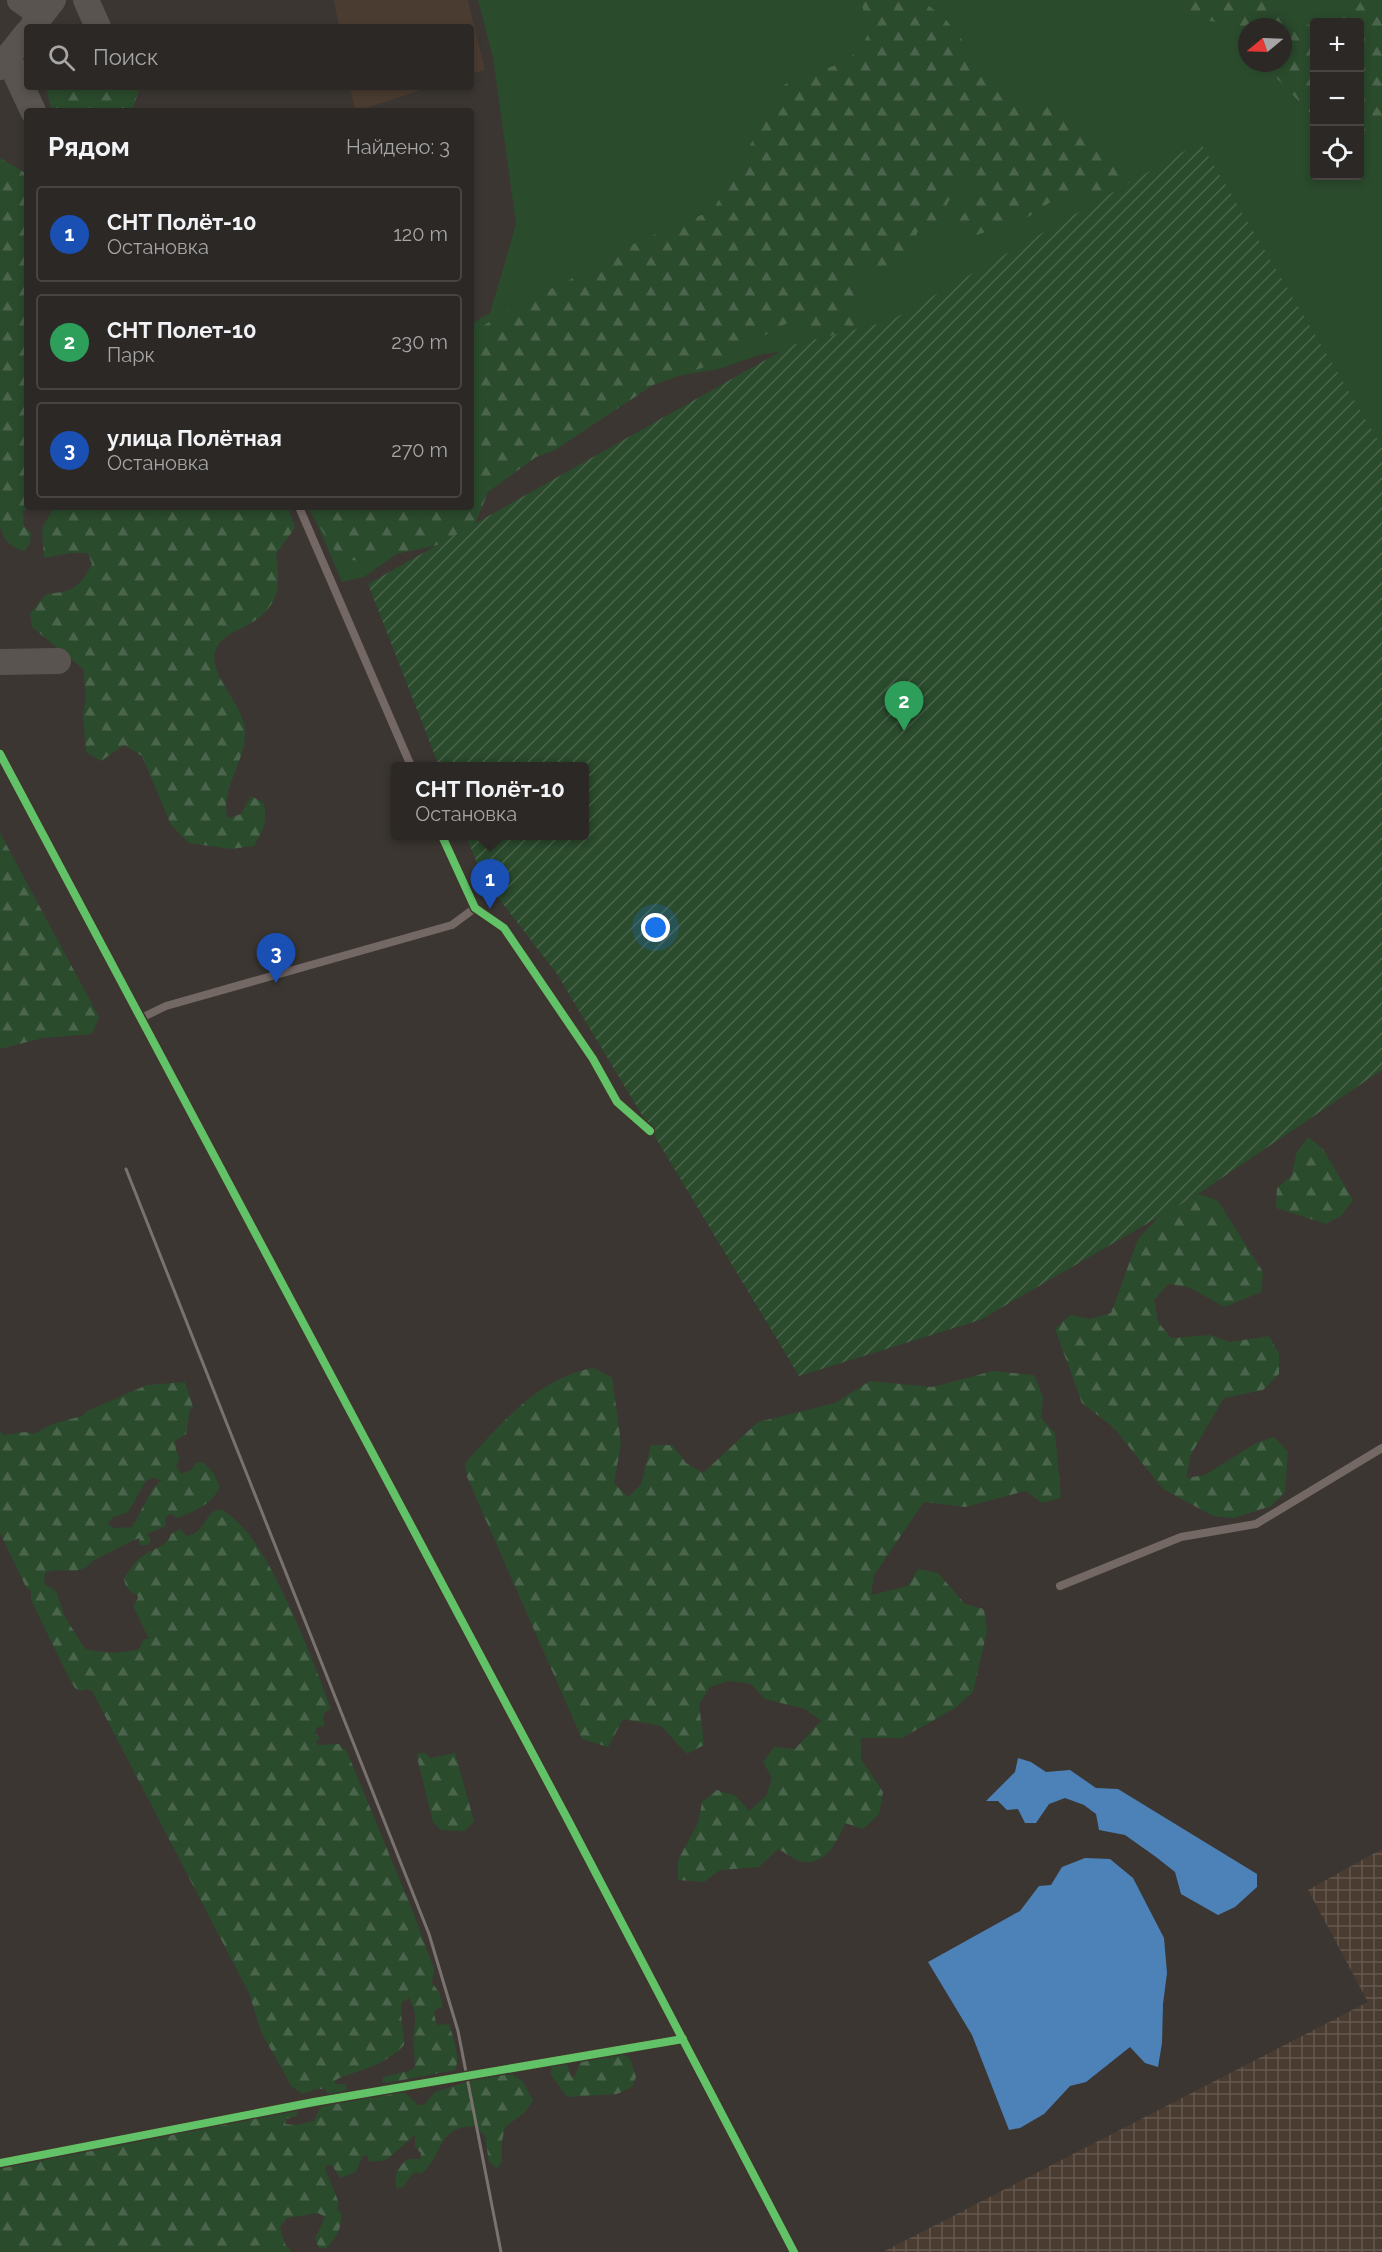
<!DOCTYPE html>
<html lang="ru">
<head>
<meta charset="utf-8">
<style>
	body { margin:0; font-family:Raleway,sans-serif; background:#34302d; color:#f1f3f6 }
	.controls { position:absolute; right:18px; top:18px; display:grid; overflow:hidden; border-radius:6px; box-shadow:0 3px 9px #0003 }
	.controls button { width:54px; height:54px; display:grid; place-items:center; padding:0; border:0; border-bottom:2px solid #484442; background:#2c2825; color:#f1f3f6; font:30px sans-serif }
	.compass { position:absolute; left:1238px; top:18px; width:54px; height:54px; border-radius:50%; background:#2c2825; box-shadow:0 3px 9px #0003; rotate:251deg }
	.you { position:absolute; left:656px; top:928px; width:21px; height:21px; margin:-15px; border:4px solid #fff; border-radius:50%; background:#1a73e8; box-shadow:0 0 0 9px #1a73e833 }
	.badge { display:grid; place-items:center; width:39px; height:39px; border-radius:50%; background:#8c9099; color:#fff; font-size:20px; font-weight:700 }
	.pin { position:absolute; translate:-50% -50px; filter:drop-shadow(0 2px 3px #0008) }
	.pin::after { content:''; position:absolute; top:32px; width:21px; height:18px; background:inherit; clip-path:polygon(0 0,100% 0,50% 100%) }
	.popup { position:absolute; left:391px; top:762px; width:198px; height:78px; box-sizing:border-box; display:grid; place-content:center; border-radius:6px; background:#2c2825; filter:drop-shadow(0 2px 4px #0005); font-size:20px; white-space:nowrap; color:#a6a6a7 }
	.popup b { font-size:22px; color:#f1f3f6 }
	.popup::after { content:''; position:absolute; left:50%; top:100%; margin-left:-12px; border:12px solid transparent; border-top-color:#2c2825 }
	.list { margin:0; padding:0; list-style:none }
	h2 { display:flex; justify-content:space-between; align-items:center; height:78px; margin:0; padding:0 24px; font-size:26px }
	h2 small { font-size:20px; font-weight:400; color:#a6a6a7 }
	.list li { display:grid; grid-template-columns:39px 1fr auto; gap:18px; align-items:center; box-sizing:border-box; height:96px; margin:0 12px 12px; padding:0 12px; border:2px solid #484442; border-radius:6px }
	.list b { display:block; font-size:22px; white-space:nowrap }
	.list p { margin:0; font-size:20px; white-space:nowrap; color:#a6a6a7 }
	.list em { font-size:20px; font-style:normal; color:#a6a6a7 }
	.icon { flex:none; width:33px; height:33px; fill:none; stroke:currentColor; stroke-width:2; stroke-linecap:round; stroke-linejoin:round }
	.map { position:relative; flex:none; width:1382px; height:2252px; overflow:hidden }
	.search { position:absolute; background:#2c2825; box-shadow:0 3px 9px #0003; left:24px; top:24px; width:450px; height:66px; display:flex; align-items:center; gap:15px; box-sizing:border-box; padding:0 21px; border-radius:6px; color:#a6a6a7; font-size:22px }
	.panel { position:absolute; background:#2c2825; box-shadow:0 3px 9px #0003; left:24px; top:108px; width:450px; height:402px; border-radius:6px }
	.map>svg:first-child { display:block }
	.industrial { fill:url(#industrial-grid) }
	.built { fill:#4a3c30 }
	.grass { fill:#2b4b2d; fill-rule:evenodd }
	.forest { fill:url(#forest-firs); fill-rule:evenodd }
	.garden { fill:url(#garden-furrows) }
	.water { fill:#4d82b8 }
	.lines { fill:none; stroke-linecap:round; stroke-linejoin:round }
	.taxiway { stroke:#5a5450; stroke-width:26 }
	.minor { stroke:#746865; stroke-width:8 }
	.rail { stroke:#7a726e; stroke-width:3 }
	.cycleway-casing { stroke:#3f352d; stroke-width:11 }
	.cycleway { stroke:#61c268; stroke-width:8 }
</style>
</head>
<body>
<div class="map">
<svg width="1382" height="2252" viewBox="0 0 1382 2252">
	<defs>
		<pattern id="industrial-grid" width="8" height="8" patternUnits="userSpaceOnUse" patternTransform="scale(1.5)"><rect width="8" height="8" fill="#4a3c30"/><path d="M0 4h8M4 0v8" fill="none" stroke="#64584e"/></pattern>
		<pattern id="forest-firs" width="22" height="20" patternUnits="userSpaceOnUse" patternTransform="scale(1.5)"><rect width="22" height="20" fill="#2b4b2d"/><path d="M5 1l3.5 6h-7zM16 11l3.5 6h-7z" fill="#4a654b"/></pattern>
		<pattern id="garden-furrows" width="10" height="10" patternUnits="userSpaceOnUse" patternTransform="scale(1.5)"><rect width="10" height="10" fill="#2b4b2d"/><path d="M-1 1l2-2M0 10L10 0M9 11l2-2" fill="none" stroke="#4a654b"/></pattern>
	</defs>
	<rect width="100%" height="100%" fill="#3b3631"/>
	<path class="industrial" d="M1382,1849V2252H883L1368,2002L1308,1890Z"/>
	<g class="built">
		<path d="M334,0H468L485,70L471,74V27H339Z"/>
		<path d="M350,87H431L357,111H355Z"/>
	</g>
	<g class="grass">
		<path d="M478,0H1382V662L925,321L809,349L762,354L719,369L653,380L471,499V324L490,313L516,224L493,58ZM1314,22H1360V176H1314ZM1247,27H1283V63H1247Z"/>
		<path d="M310,507L448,517L364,577L342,582Z"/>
	</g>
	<g class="forest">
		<path d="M860,0H922L947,21L1010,101L1029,108L1050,106L1175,209L1107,215L1079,183L1028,217L971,237L956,225L979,192L968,175L955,188L938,223L918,231L904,265L865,270L854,287L855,326L843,341H823L795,319L710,365L653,385L555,450L536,457L488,492L473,529L458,541L362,561L340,559L307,507H471V334L523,299L564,284L598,259L713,210L785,84L844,62L861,48L870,30Z"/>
		<path d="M1168,0H1282C1290,13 1296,28 1314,24V117L1262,63H1283V27H1247V48L1234,34L1216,22L1193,18Z"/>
		<path d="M1346,0H1359L1366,11L1382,5V134H1360V22H1326Z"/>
		<path d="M48,87H98L103,90L121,87H140L132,111H52L47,93Z"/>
		<path d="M0,158L27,174V507H30L23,511L24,526L31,533L30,543L25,551C10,547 5,541 0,527Z"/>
		<path d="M54,507H288L295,528L276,554C282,592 277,611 240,629C231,633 220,639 216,649C206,673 243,703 245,729C248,758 218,792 228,818L241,814L251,796L264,803C267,823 264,829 254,846L230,849L189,843L171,825L142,756L124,745L101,761L86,752L83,717L86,694L83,669L32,627L30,614L46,594C73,592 79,588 92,564L88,553H71L44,558L42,528Z"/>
		<path d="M0,833L99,1017L92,1034L43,1038L0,1049Z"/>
		<path d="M1308,1137L1323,1149L1353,1200L1342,1215L1326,1224L1276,1208L1277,1188L1292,1175L1296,1154Z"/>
		<path d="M1200,1194L1218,1201L1263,1272L1261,1292L1225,1307L1188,1287L1168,1284L1154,1300L1158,1322L1171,1338L1210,1335L1230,1342L1269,1336L1279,1354V1374L1263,1390L1224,1398L1191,1454L1186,1478L1205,1475L1256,1443L1274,1437L1288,1452L1285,1492L1271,1506L1234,1518L1213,1516L1163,1489L1114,1428L1082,1403L1055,1329L1070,1315L1090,1319L1111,1313L1138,1239L1164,1211Z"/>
		<path d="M593,1368L612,1377L621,1443L614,1483L628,1497L641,1484L651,1445H672L686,1463L703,1473L758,1422L835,1403L870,1381L932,1387L993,1371L1034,1375L1043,1397L1041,1418L1055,1433L1061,1498L1042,1503L1026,1491L965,1507L924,1502L874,1575L871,1595L908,1586L918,1569L938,1573L965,1604L984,1609L987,1631L973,1692L955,1708L902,1738H861V1759L883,1792L879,1814L863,1829L845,1823C837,1842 827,1864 803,1862C795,1861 785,1852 778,1849L759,1867L720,1870L704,1882L678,1880V1860L698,1823L702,1802L717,1790L736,1796L749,1811L766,1796L772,1778L763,1762L774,1747L795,1749L821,1721L805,1709L765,1699L751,1684L729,1681L710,1687L699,1704L704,1745L687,1754L661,1726L623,1719L608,1747L582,1739L467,1477L465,1463C502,1423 538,1378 593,1368Z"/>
		<path d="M185,1382L193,1407L190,1410L186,1434L175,1441L176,1450L180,1459L176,1466L181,1474L191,1470L197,1462L204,1463L214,1474L220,1487C212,1504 195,1511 178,1518L171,1514L165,1517L166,1526L147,1534L151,1541L148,1545H140L139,1538C136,1539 98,1558 93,1561C89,1564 87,1568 82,1569C71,1573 55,1567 45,1573L44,1584L56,1591L65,1617L85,1649C102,1653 122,1654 139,1649L144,1639H149L133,1606L138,1598L137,1595C129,1590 125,1588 124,1578C129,1571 134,1563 140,1558C150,1549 168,1547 171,1534L180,1529L187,1536C204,1534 206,1512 217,1510C223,1509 228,1514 233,1518C251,1533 262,1553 273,1573C296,1617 314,1663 331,1709L325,1712L323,1717L325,1725L316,1728V1734L320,1738L316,1742L318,1745L339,1744L347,1752L411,1907L434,1969L432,1983L439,1992L443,2007L435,2010L434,2014L437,2025L449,2024C453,2039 461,2056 455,2070L387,2083L382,2082L383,2077L412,2070L415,2066C415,2055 412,2039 414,2031C416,2016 416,2011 409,1998L402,2002C399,2012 404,2032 404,2045C392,2059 370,2068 353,2073C346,2076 340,2077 334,2081L336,2084H345L347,2089L340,2093L329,2095L325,2089H316L303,2094L292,2087L261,2032L249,1993L92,1691L87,1689L81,1691L75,1688L68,1676L31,1600V1591L26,1587L0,1533V1431L4,1435L25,1432L34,1434L52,1424L82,1416L87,1411L147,1385ZM152,1478L161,1480L152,1490L132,1527L114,1528L108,1524C113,1514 120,1516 128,1512L146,1481Z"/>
		<path d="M418,1753H425L430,1758L455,1753L474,1821L465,1831L441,1830L433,1822L417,1757Z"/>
		<path d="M622,2054L630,2058L636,2077L632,2087L617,2094L567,2097L551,2075V2067L558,2062L567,2065L571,2076L575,2077L581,2060Z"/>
		<path d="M513,2074L524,2083L533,2101L524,2113L505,2127L502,2141V2162L497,2168L489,2162L485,2136L475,2126C435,2127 445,2155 421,2174L414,2172L403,2187L397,2189C393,2174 397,2169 407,2159H420L421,2153L415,2147V2135L386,2160L369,2162L368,2156L363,2155L356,2172L340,2178L332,2165H327L325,2169L339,2203L337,2210L341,2212C343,2227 336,2237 327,2248H319L315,2239L325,2217L318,2213L287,2218L280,2227L285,2244L292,2252H0V2167L296,2110L298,2112L296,2116L286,2119L285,2124L296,2125L314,2121L322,2104L403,2091L418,2105H424L435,2092L483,2077Z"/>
	</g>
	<path class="garden" d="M1200,142L1382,447V1070L1195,1196L980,1320L799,1376L557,974L483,878L466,836H584V766H439L368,584L792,345L890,321Z"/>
	<g class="water">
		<path d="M1018,1758L1031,1762L1046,1772L1070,1770L1096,1788L1118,1789L1257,1874V1887L1235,1907L1218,1915L1181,1894L1175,1872L1156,1857L1125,1835L1099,1830L1096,1814L1084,1805L1065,1798L1049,1804L1036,1823H1025L1018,1809L1007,1810L998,1801H986L1015,1772Z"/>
		<path d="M1085,1858L1110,1859L1133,1878L1164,1938L1167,1973L1163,2004L1162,2043L1158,2067L1145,2063L1130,2047L1086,2082L1070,2086L1044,2114L1020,2128L1009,2130L972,2035L928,1962L1020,1911L1039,1886L1051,1885L1062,1867Z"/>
	</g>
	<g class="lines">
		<g class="taxiway">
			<path d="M20,0L41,15"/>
			<path d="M86,0L98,27"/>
			<path d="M32,27L53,0"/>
			<path d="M8,57L33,111"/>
			<path d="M0,67L27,33"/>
			<path d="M0,662L58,661"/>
		</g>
		<g class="minor">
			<path d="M299,507L411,766"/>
			<path d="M0,754L568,1820L794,2252"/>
			<path d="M442,836L475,908L504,928L593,1059L617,1102L650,1131"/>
			<path d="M141,1018L166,1006L452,925L475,908"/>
			<path d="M1060,1586L1181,1537L1256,1524L1382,1448"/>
			<path d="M0,2163L314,2102L683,2039"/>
		</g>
		<path class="rail" d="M126,1169L429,1934L458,2031L501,2252"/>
		<g class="cycleway-casing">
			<g id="cycleway">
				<path d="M0,754L568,1820L794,2252"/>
				<path d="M442,836L475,908L504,928L593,1059L617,1102L650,1131"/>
				<path d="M0,2163L314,2102L683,2039"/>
			</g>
		</g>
		<use href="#cycleway" class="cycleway"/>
	</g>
</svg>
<div class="controls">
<button>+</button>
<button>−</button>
<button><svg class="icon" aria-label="locate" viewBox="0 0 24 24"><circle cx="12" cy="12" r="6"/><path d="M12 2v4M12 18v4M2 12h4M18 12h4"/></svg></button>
</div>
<svg class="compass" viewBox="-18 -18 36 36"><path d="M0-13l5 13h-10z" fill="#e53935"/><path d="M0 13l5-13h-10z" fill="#a6a6a7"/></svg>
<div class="you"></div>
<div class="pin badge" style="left:490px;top:909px;background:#1a4fb4">1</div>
<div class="popup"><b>СНТ Полёт-10</b>Остановка</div>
<div class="pin badge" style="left:904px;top:731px;background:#2e9e5b">2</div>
<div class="pin badge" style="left:276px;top:983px;background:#1a4fb4">3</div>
<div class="search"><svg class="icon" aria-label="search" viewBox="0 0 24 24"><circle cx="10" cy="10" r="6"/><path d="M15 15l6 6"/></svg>Поиск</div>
<section class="panel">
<h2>Рядом<small>Найдено: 3</small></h2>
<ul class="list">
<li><span class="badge" style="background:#1a4fb4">1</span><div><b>СНТ Полёт-10</b><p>Остановка</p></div><em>120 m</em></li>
<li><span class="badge" style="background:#2e9e5b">2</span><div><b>СНТ Полет-10</b><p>Парк</p></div><em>230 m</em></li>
<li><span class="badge" style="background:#1a4fb4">3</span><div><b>улица Полётная</b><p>Остановка</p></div><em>270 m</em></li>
</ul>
</section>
</div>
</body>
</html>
